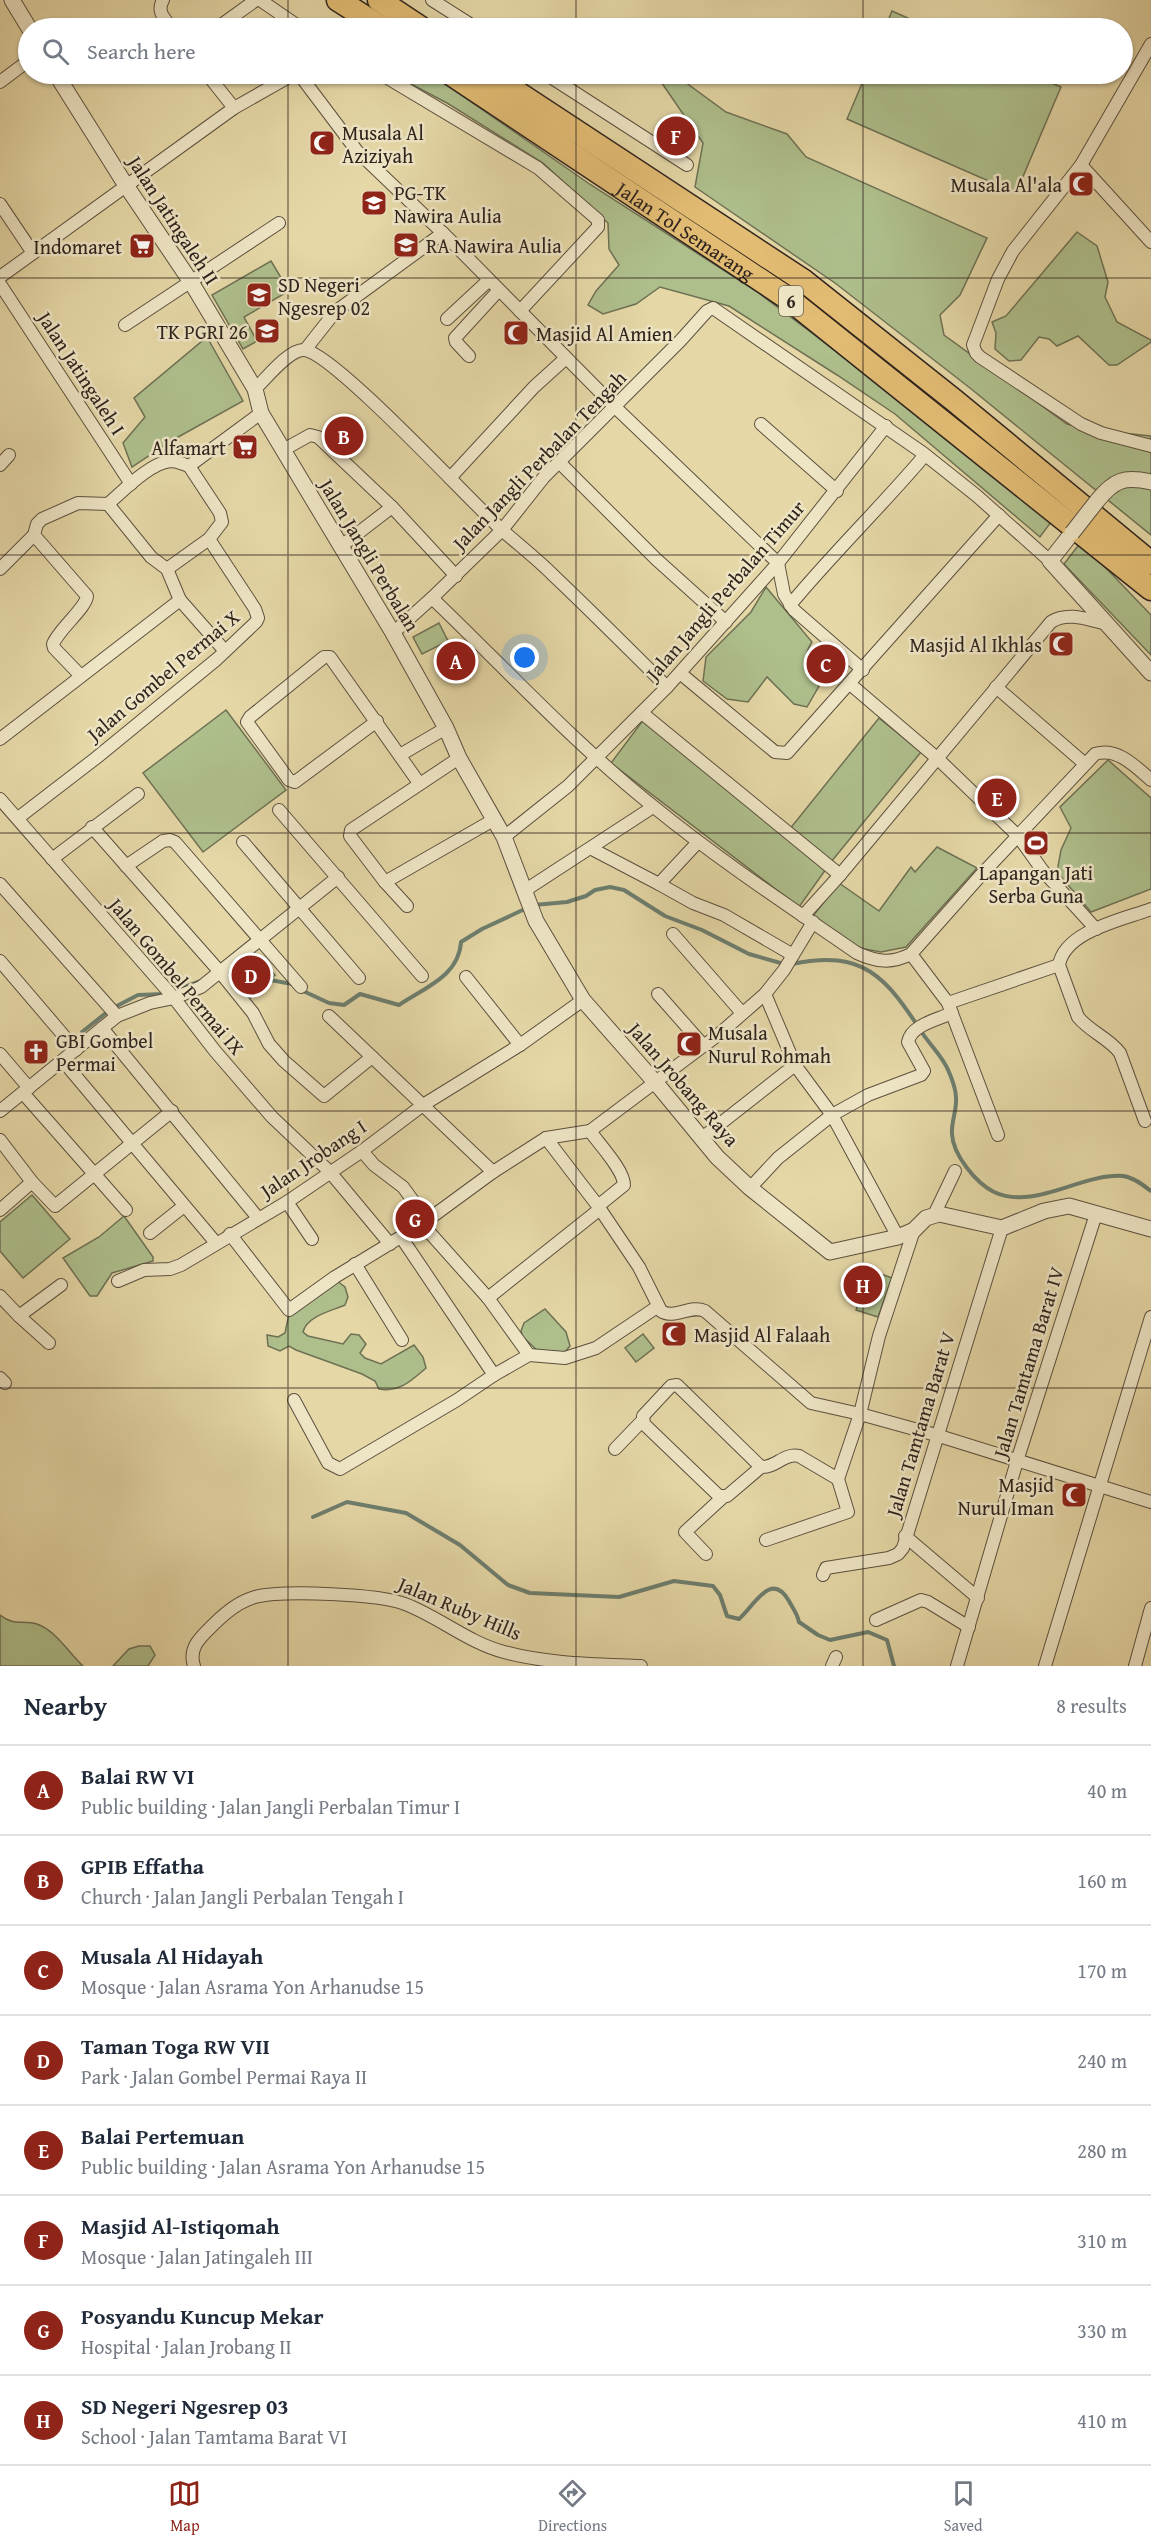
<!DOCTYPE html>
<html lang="en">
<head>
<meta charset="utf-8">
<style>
	body { margin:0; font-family:"Gentium Book Plus",serif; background:#f2f2f3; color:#1f2937 }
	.you { position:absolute; left:525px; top:658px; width:21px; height:21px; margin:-15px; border:4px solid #fff; border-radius:50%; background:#1a73e8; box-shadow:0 0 0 9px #1a73e833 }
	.badge { display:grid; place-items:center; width:39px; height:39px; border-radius:50%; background:#8f2418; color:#fff; font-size:20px; font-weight:700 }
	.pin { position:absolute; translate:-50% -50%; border:3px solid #fff; box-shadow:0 2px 6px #0006 }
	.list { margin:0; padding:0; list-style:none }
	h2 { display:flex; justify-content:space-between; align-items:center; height:78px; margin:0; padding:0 24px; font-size:26px }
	h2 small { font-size:20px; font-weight:400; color:#747a83 }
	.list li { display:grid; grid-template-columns:39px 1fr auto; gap:18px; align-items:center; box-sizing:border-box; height:90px; padding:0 24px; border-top:2px solid #e0e1e3 }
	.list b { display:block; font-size:22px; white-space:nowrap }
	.list p { margin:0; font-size:20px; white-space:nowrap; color:#747a83 }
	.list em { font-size:20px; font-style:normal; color:#747a83 }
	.icon { flex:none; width:33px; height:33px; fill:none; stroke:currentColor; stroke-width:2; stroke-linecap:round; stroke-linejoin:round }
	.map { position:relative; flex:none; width:1151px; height:1666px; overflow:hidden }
	.search { position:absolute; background:#fff; box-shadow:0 2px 4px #0004; left:18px; right:18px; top:18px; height:66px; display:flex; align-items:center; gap:15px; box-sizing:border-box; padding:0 21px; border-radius:33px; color:#747a83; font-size:22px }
	.sheet { height:798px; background:#fff }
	nav { display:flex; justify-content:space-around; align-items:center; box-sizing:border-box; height:84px; border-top:2px solid #e0e1e3; background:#fff; font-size:16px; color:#747a83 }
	nav a { display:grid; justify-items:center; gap:3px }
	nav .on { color:#8f2418 }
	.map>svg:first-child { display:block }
	.green { fill:#aebf8c; stroke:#6e7154; stroke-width:1.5 }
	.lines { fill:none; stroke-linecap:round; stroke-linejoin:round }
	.stream { stroke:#6d7e6e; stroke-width:4 }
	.minor-casing { stroke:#5c503f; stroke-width:14 }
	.tertiary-casing { stroke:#5c503f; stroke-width:17 }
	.motorway-casing { stroke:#2f231d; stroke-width:25 }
	.minor { stroke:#eee5c5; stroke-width:12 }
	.tertiary { stroke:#eee5c5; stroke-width:15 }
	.motorway { stroke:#e2bc73; stroke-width:22 }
	.tertiary-bridge-casing { stroke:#5c503f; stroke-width:17; stroke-linecap:butt }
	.tertiary-bridge { stroke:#eee5c5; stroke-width:15 }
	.grid { fill:none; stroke:#2f231d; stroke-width:1.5; stroke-opacity:0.55 }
	.labels { text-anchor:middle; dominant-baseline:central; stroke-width:5; stroke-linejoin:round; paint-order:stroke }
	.shield { fill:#eee5c5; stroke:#685d4f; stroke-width:1.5 }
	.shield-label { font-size:18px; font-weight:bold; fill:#2f231d }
	.poi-label { font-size:20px; fill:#2f231d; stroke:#eee5c5; text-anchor:start }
	.street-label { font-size:20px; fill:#2f231d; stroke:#eee5c5 }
</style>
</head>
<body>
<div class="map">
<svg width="1151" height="1666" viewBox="0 0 1151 1666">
	<rect width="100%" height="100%" fill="#e5d7a6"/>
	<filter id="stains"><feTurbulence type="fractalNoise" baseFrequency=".00333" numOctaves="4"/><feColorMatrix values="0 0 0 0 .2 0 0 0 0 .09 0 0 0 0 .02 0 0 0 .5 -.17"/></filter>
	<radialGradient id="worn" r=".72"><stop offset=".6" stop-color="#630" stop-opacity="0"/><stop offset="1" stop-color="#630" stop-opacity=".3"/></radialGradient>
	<g class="green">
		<path d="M892,11L930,28H885Z"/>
		<path d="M392,74H431L591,185L756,291L872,378L1051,522L1040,537L895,414L837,375L729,306L660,287L636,304L603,314L588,305L596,291L619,265L609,249L608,223L543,163L447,103Z"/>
		<path d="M661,74H674L726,112L787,134L806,157L987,238L960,295L940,315L944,335L1067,424L1093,430L1151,436V535L970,388L835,283L695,187L703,143L657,76Z"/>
		<path d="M866,74H1030L1061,87L1016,193L847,119Z"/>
		<path d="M1077,232L1097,246L1108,282L1105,297L1117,322L1151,340V342L1117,365H1109L1078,336L1057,346L1049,339L1039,337L1021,360L1009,361L995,349L996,333L992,322L1006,316Z"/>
		<path d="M271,261L289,291L244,317L257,341L243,349L212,295Z"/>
		<path d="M207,337L243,401L171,441L132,467L123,443L145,417L134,398Z"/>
		<path d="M1081,542L1151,615V655L1064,564Z"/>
		<path d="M766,587L812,642C800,661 806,670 819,686L807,707L794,704L767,677L748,702L727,699L703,681L706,657L751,612Z"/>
		<path d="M439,623L448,641L422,654L413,637Z"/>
		<path d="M226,710L286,790L203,852L143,773Z"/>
		<path d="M879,718L921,752L831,862L799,907L611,763L644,719L789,830Z"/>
		<path d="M1108,760L1151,798V889L1091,912L1057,872L1061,850L1071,828L1060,807Z"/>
		<path d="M937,847L977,868L906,947L881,952L860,948L813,916L839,883L879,911L911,867L915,872Z"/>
		<path d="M253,951L275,975L249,999L227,974Z"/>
		<path d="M32,1195L70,1239L23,1278L0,1251V1222Z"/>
		<path d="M124,1216L153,1257V1261L112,1273L97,1296H90L63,1258L99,1237Z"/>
		<path d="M870,1270L892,1278L878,1317L856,1310Z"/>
		<path d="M337,1281L345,1287L348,1297L345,1305C331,1311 307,1316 303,1332L308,1336L343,1344L351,1334L359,1335L366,1344L360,1353L365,1358L381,1364L414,1345L423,1357L426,1368C412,1380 399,1393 379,1389L375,1381L362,1374L296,1350L289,1346L280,1351L268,1346L267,1335L278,1337L285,1333L289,1314Z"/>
		<path d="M545,1309L566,1332L570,1346L564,1353L538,1351L523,1337L521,1331L524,1323Z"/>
		<path d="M643,1334L654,1348L636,1362L625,1348Z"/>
		<path d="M0,1615C14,1626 22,1620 37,1624C55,1630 69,1653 83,1666H0Z"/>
		<path d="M139,1646H150L155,1655L148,1666H113L129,1649Z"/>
	</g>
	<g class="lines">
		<g class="stream">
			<path d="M534,905L567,902L586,896L595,890L610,887L624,890L665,916L702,930L749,954L784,964"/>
			<path d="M792,964C864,949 886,977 923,1034C931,1046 944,1058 949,1072C952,1079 956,1090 956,1098C957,1110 951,1122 952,1134C953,1155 976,1183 994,1192C1034,1211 1081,1173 1123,1176C1133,1177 1143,1185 1151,1191"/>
			<path d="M226,977L238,974L292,984"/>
			<path d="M301,990L329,1003L344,1005L360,994L399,1005C424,988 459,976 461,942L482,929L527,908"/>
			<path d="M171,992L200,981"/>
			<path d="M82,1032L111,1009L138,995L164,994"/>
			<path d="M313,1517L347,1502L406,1513L460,1545L508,1585L530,1593L619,1597L674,1581L713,1586L720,1595L727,1616L739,1619C755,1605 771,1570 789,1601C793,1609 797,1613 799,1622L818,1635L830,1640L868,1632L887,1640L894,1666"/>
		</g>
		<g class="minor-casing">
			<g id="minor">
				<path d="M163,0C156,12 165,19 172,28"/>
				<path d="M260,0L301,28"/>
				<path d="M432,0L476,28"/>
				<path d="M217,28L256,0"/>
				<path d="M1151,44L1081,165L1013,251L998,279L973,345L976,353L980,357L1081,424L1101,433L1151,446"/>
				<path d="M207,74L234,108"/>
				<path d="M299,74L357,151L447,237L615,407L778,563"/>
				<path d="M381,74L538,168L598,220V227L520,311"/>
				<path d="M546,74L687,165"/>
				<path d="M0,82L28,61"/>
				<path d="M1081,165L1151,242"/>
				<path d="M0,204L33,253"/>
				<path d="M0,277L234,108L294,74"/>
				<path d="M0,284L131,484"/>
				<path d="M447,319L489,280"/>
				<path d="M125,325L279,223"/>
				<path d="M305,350L335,312L443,233"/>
				<path d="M469,356L456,342L455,338L499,290"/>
				<path d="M255,389C266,379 289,349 304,350C333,352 471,502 502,530C519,545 537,559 553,575C592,612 629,649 667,687"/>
				<path d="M761,424L837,491"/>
				<path d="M283,450L310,435L318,437L392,507L456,576"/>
				<path d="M560,463L656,559L726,622"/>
				<path d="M0,465L9,455"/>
				<path d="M450,478L534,387L566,358"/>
				<path d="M108,504L151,557L167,569L180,600L225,651"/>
				<path d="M34,535L87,596C86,608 59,629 53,644L54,648L81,676"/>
				<path d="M340,547L392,507"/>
				<path d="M778,563L784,594L794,610L863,670"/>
				<path d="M0,569L34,535L37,524L42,519L78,503L108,504C123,491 151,462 171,461C177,461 183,464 189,466L261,413"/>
				<path d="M167,569L209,539L222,522L220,513L189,466"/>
				<path d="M432,598C505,668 575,744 654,807C719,860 789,906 857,953C877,962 891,964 911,954L981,875L1095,754C1117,747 1135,766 1151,780"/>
				<path d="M790,605C833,553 881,507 925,455"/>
				<path d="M393,633L432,598L502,530L544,477L681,340L707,311L713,308L923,453L977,496L1050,561"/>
				<path d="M680,673L775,752L787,753L999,515"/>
				<path d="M850,684L938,759L1018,836L1043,871L1096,929"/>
				<path d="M996,687L1084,763"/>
				<path d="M642,713L840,875"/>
				<path d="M377,721L295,782L289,780L247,722L250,717L324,657H330L419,783"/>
				<path d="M0,739L180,600"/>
				<path d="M400,755L446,728"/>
				<path d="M459,758L351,830L350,836L385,882L495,819"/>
				<path d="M0,799L174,998L215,1051L272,1117L330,1172L390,1244"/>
				<path d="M279,810L422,976"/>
				<path d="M18,818L96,758L217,659L256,622L258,618L255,609L209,539"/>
				<path d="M92,827L220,972L253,1013L269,1044L284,1061L324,1096L372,1057"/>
				<path d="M504,837L568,786L667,687L778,563L886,426"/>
				<path d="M243,842L359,978"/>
				<path d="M592,849L659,884L698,842"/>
				<path d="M52,859L138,794"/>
				<path d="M126,866L163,841L170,840L175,842L301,987"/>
				<path d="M385,882L407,906"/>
				<path d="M0,884L117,1016"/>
				<path d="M659,884L693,903L724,915L793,955"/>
				<path d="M524,891L653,807"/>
				<path d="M803,916L840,875L1051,622C1068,611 1089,620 1107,624"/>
				<path d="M673,934L742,1013"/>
				<path d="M911,954L948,1003L998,1135"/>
				<path d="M0,961L76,1050"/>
				<path d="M466,977L520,1045"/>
				<path d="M658,994L703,1045"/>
				<path d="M948,1003L1059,965"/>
				<path d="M329,1016L493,1172"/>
				<path d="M102,1028L258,1218"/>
				<path d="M0,1054L29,1088"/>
				<path d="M63,1061L216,1243"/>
				<path d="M23,1093L126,1210"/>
				<path d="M0,1111L117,1016L150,1003L174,998L201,987L338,877"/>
				<path d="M1145,1121L1120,1053C1109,1038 1090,1032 1078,1017L1059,965C1065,931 1122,920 1151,909"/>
				<path d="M590,1131C599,1144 624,1170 624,1185L598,1206"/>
				<path d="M546,1138L598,1206L639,1267L661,1311C675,1320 690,1304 705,1311L811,1403L860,1414L936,1435L1151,1502"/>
				<path d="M702,1138L795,1065"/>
				<path d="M0,1140L32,1182L55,1206L172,1111"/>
				<path d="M362,1151L374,1165L403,1187L427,1220"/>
				<path d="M750,1188L778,1158L832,1115L795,1065L765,994"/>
				<path d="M287,1202L312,1239"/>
				<path d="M0,1210L32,1182"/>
				<path d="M934,1215L955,1171"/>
				<path d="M422,1224L488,1298L529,1355"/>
				<path d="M150,1233L184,1206"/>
				<path d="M230,1234L289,1310L335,1277L422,1224L493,1172L546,1138L590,1131L718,1035L765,994L784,970L813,922"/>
				<path d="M401,1237L494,1375L529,1355L565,1358L596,1348L657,1307"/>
				<path d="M898,1237L832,1115L868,1095L921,1075L924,1071L908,1042C911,1025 937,1020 952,1013"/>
				<path d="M355,1264L402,1340"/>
				<path d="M118,1281L144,1270L170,1269L181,1265L287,1202L362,1151L423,1105L520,1045L583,1000"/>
				<path d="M0,1296L19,1316L61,1285"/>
				<path d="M488,1298L600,1209"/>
				<path d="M19,1316L49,1343"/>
				<path d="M0,1378L5,1383"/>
				<path d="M294,1400L328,1463L340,1469L457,1400L494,1375"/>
				<path d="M615,1449L642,1421"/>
				<path d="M761,1467L727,1496H719L644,1424L643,1416L671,1386L677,1385L761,1467C776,1468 783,1453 799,1456L838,1479"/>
				<path d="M905,1536L978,1598"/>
				<path d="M766,1540L848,1512L838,1479L860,1414L879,1336L914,1230"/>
				<path d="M706,1554L685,1532L722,1498"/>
				<path d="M823,1575L826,1568L889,1558L898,1554L903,1548L1002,1228"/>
				<path d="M876,1620L921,1600L928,1602L969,1627"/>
				<path d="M194,1666C188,1647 201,1637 214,1624C225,1613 240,1601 255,1597C284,1590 379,1594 405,1604C439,1617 469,1643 504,1652C548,1664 596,1664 641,1666"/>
				<path d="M832,1666L836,1657"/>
				<path d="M957,1666L1017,1461L1096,1214"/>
				<path d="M1045,1666L1151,1317"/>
				<path d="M1135,1666L1151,1608"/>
			</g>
		</g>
		<g class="tertiary-casing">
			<g id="tertiary">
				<path d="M12,0L29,28"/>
				<path d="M56,74L125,184L191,282L255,389L261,413L393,633L446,728L459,758L504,837L536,921L583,1000L661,1089L717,1157L750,1188L830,1252L898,1237L914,1230L926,1218L939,1214L1002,1228L1044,1211L1069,1206L1151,1229"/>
				<path d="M1097,501C1114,480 1124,476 1151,482"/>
				<path d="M1072,533L1050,561L1151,673"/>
			</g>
		</g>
		<g class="motorway-casing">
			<g id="motorway">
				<path d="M338,0L382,28"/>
				<path d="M379,0L421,28"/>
				<path id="s1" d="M451,74L789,299L1151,589"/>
				<path d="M489,74L804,281L955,401L1151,563"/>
			</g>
		</g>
		<use href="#minor" class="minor"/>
		<use href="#tertiary" class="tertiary"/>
		<use href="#motorway" class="motorway"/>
		<g class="tertiary-bridge-casing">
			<path id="tertiary-bridge" d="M1072,533L1097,501"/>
		</g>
		<use href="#tertiary-bridge" class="tertiary-bridge"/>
	</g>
	<path class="grid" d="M288,0V28M576,0V28M863,0V28M288,74V1666M576,74V1666M863,74V1666M0,278H1151M0,555H1151M0,833H1151M0,1111H1151M0,1388H1151"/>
	<defs>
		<g id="mosque-square" transform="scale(1.35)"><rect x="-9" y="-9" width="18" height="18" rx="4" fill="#8f2418" stroke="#eee5c5"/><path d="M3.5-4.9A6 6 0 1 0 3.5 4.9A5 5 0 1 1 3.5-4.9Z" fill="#fff"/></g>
		<g id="school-square" transform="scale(1.35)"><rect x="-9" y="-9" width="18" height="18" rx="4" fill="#8f2418" stroke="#eee5c5"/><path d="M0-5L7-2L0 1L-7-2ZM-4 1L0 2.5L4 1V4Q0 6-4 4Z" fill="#fff"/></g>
		<g id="supermarket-square" transform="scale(1.35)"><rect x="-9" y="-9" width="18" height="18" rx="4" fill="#8f2418" stroke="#eee5c5"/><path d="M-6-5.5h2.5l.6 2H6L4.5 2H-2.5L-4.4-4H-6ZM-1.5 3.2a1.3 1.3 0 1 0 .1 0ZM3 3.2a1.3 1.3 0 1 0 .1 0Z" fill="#fff"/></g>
		<g id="stadium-square" transform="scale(1.35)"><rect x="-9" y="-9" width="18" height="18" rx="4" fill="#8f2418" stroke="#eee5c5"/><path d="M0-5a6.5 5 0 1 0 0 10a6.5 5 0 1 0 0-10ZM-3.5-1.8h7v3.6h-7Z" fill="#fff"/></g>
		<g id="church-square" transform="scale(1.35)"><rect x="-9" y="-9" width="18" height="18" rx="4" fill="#8f2418" stroke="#eee5c5"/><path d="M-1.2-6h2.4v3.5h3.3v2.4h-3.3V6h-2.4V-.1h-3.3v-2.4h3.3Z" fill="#fff"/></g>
	</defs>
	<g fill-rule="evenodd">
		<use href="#mosque-square" x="322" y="143"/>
		<use href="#mosque-square" x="1081" y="184"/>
		<use href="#school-square" x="374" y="203"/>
		<use href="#school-square" x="406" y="245"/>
		<use href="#supermarket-square" x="142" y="246"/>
		<use href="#school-square" x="259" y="295"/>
		<use href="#school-square" x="267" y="331"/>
		<use href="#mosque-square" x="516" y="333"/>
		<use href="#supermarket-square" x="245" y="447"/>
		<use href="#mosque-square" x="1061" y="644"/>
		<use href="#stadium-square" x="1036" y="843"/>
		<use href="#mosque-square" x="689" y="1044"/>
		<use href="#church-square" x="36" y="1052"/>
		<use href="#mosque-square" x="674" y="1334"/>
		<use href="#mosque-square" x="1074" y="1495"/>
	</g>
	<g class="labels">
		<rect class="shield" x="779" y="286" width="24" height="30" rx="4.5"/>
		<g class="shield-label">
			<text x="791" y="301">6</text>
		</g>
		<g class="poi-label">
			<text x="342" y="132">Musala Al<tspan x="342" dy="23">Aziziyah</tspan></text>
			<text x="1062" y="184" text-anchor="end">Musala Al'ala</text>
			<text x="394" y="192">PG-TK<tspan x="394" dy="23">Nawira Aulia</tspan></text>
			<text x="426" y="245">RA Nawira Aulia</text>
			<text x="122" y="246" text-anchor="end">Indomaret</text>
			<text x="278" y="284">SD Negeri<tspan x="278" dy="23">Ngesrep 02</tspan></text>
			<text x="248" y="331" text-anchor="end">TK PGRI 26</text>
			<text x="536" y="333">Masjid Al Amien</text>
			<text x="226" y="447" text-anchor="end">Alfamart</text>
			<text x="1042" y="644" text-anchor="end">Masjid Al Ikhlas</text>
			<text x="1036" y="872" text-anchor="middle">Lapangan Jati<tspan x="1036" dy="23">Serba Guna</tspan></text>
			<text x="708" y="1032">Musala<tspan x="708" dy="23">Nurul Rohmah</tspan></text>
			<text x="56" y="1040">GBI Gombel<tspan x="56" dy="23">Permai</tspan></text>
			<text x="694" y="1334">Masjid Al Falaah</text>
			<text x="1054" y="1484" text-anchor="end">Masjid<tspan x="1054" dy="23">Nurul Iman</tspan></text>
		</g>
		<g class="street-label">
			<text transform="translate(174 220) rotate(57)">Jalan Jatingaleh II</text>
			<text stroke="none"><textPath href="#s1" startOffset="282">Jalan Tol Semarang</textPath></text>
			<text transform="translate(82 373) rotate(57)">Jalan Jatingaleh I</text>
			<text transform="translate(539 460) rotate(-46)">Jalan Jangli Perbalan Tengah</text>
			<text transform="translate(370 555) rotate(59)">Jalan Jangli Perbalan</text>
			<text transform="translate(725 590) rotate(-49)">Jalan Jangli Perbalan Timur</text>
			<text transform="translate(163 675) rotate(-40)">Jalan Gombel Permai X</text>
			<text transform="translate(177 976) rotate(50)">Jalan Gombel Permai IX</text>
			<text transform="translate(684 1084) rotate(49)">Jalan Jrobang Raya</text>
			<text transform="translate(313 1158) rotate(-34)">Jalan Jrobang I</text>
			<text transform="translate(1028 1362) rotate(-73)">Jalan Tamtama Barat IV</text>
			<text transform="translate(920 1424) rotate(-73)">Jalan Tamtama Barat V</text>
			<text transform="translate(460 1608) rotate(23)">Jalan Ruby Hills</text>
		</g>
	</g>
	<rect width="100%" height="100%" filter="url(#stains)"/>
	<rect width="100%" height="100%" fill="url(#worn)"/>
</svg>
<div class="you"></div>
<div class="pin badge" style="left:456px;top:661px">A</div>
<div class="pin badge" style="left:344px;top:436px">B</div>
<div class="pin badge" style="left:826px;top:664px">C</div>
<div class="pin badge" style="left:251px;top:975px">D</div>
<div class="pin badge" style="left:997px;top:798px">E</div>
<div class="pin badge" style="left:676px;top:136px">F</div>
<div class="pin badge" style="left:415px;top:1219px">G</div>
<div class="pin badge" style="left:863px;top:1285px">H</div>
<div class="search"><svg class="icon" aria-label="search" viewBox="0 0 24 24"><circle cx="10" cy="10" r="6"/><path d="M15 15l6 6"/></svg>Search here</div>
</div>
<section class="sheet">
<h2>Nearby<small>8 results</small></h2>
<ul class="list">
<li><span class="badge">A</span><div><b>Balai RW VI</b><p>Public building · Jalan Jangli Perbalan Timur I</p></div><em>40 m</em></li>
<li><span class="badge">B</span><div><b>GPIB Effatha</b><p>Church · Jalan Jangli Perbalan Tengah I</p></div><em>160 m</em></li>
<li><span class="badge">C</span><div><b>Musala Al Hidayah</b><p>Mosque · Jalan Asrama Yon Arhanudse 15</p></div><em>170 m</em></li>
<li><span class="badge">D</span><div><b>Taman Toga RW VII</b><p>Park · Jalan Gombel Permai Raya II</p></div><em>240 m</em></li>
<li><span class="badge">E</span><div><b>Balai Pertemuan</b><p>Public building · Jalan Asrama Yon Arhanudse 15</p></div><em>280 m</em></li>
<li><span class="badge">F</span><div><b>Masjid Al-Istiqomah</b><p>Mosque · Jalan Jatingaleh III</p></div><em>310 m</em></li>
<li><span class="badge">G</span><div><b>Posyandu Kuncup Mekar</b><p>Hospital · Jalan Jrobang II</p></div><em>330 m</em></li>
<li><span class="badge">H</span><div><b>SD Negeri Ngesrep 03</b><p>School · Jalan Tamtama Barat VI</p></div><em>410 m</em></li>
</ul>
</section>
<nav>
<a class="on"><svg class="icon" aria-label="map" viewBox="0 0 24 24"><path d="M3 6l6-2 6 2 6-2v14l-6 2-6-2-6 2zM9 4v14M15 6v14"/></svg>Map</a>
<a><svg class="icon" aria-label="directions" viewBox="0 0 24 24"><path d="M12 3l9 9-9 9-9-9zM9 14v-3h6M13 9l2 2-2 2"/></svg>Directions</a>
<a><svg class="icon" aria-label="saved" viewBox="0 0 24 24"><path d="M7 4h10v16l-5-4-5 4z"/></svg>Saved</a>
</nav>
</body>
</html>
